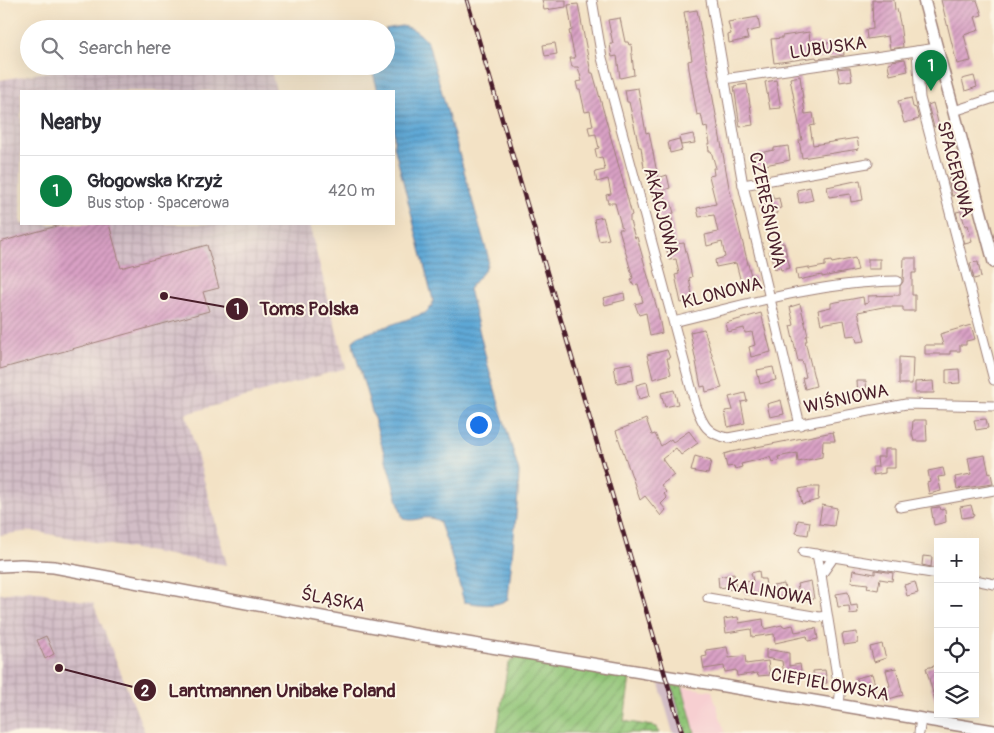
<!DOCTYPE html>
<html lang="en">
<head>
<meta charset="utf-8">
<style>
	body { margin:0; font-family:Pangolin,sans-serif; background:#f2f2f3; color:#2b2b33 }
	.controls { position:absolute; right:15px; bottom:15px; display:grid; overflow:hidden; border-radius:0px; box-shadow:0 5px 20px #0002 }
	.controls button { width:45px; height:45px; display:grid; place-items:center; padding:0; border:0; border-bottom:1px solid #e1e1e2; background:#fff; color:#2b2b33; font:25px sans-serif }
	.you { position:absolute; left:478px; top:424px; width:18px; height:18px; margin:-12px; border:4px solid #fff; border-radius:50%; background:#1a73e8; box-shadow:0 0 0 8px #1a73e833 }
	.badge { display:grid; place-items:center; width:32px; height:32px; border-radius:50%; background:#0b8043; color:#fff; font-size:16px; font-weight:700 }
	.pin { position:absolute; translate:-50% -41px; filter:drop-shadow(0 1px 2px #0008) }
	.pin::after { content:''; position:absolute; top:26px; width:18px; height:15px; background:inherit; clip-path:polygon(0 0,100% 0,50% 100%) }
	.list { margin:0; padding:0; list-style:none }
	h2 { display:flex; justify-content:space-between; align-items:center; height:65px; margin:0; padding:0 20px; font-size:21px }
	h2 small { font-size:16px; font-weight:400; color:#7c7c81 }
	.list li { display:grid; grid-template-columns:32px 1fr auto; gap:15px; align-items:center; box-sizing:border-box; height:70px; padding:0 20px; border-top:1px solid #e1e1e2 }
	.list b { display:block; font-size:19px; white-space:nowrap }
	.list p { margin:0; font-size:16px; white-space:nowrap; color:#7c7c81 }
	.list em { font-size:16px; font-style:normal; color:#7c7c81 }
	.icon { flex:none; width:28px; height:28px; fill:none; stroke:currentColor; stroke-width:2; stroke-linecap:round; stroke-linejoin:round }
	.map { position:relative; flex:none; width:994px; height:733px; overflow:hidden }
	.search { position:absolute; background:#fff; box-shadow:0 5px 20px #0002; left:20px; top:20px; width:375px; height:55px; display:flex; align-items:center; gap:12px; box-sizing:border-box; padding:0 18px; border-radius:28px; color:#7c7c81; font-size:19px }
	.panel { position:absolute; background:#fff; box-shadow:0 5px 20px #0002; left:20px; top:90px; width:375px; height:135px; border-radius:0px }
	.map>svg:first-child { display:block }
	.built { fill:#f7cfd1 }
	.industrial { fill:url(#industrial-grid) }
	.railway { fill:#d2bdc6 }
	.grass { fill:url(#grass-dots); stroke:#6c7250 }
	.garden { fill:url(#garden-furrows); stroke:#6c7250 }
	.water { fill:url(#water-rules); stroke:#546480 }
	.building { fill:url(#building-hatch) }
	.lines { fill:none; stroke-linecap:round; stroke-linejoin:round }
	.minor-casing { stroke:#9e8078; stroke-width:11 }
	.tertiary-casing { stroke:#9e8078; stroke-width:14 }
	.minor { stroke:#fff; stroke-width:9 }
	.tertiary { stroke:#fff; stroke-width:11 }
	.rail-casing { stroke:#4a1f2b; stroke-width:4.5 }
	.rail { stroke:#fcf5e5; stroke-width:2.5; stroke-dasharray:8; stroke-linecap:butt }
	.labels { text-anchor:middle; dominant-baseline:central; stroke-width:4; stroke-linejoin:round; paint-order:stroke }
	.street-label { font-size:18px; fill:#4a1f2b; stroke:#fcf5e5 }
	.leader { fill:none; stroke:#4a1f2b; stroke-width:2 }
	.callout-dot { fill:#4a1f2b; stroke:#fcf5e5; stroke-width:2 }
	.mark-label { font-size:15px; text-anchor:middle; font-weight:bold; fill:#fff }
	.callout-label { font-size:19px; text-anchor:middle; font-weight:bold; fill:#4a1f2b; stroke:#fcf5e5; stroke-width:4; stroke-linejoin:round; paint-order:stroke }
</style>
</head>
<body>
<div class="map">
<svg width="994" height="733" viewBox="0 0 994 733">
	<defs>
		<pattern id="industrial-grid" width="8" height="8" patternUnits="userSpaceOnUse" patternTransform="scale(1.25)"><rect width="8" height="8" fill="#d2bdc6"/><path d="M0 4h8M4 0v8" fill="none" stroke="#b6a2aa"/></pattern>
		<pattern id="grass-dots" width="8" height="8" patternUnits="userSpaceOnUse" patternTransform="scale(1.25)"><rect width="8" height="8" fill="#8fc476"/><path d="M2 2h.1M6 6h.1" fill="none" stroke="#779f61" stroke-width="1.8" stroke-linecap="round"/></pattern>
		<pattern id="garden-furrows" width="10" height="10" patternUnits="userSpaceOnUse" patternTransform="scale(1.25)"><rect width="10" height="10" fill="#8fc476"/><path d="M-1 1l2-2M0 10L10 0M9 11l2-2" fill="none" stroke="#779f61"/></pattern>
		<pattern id="water-rules" width="6" height="5" patternUnits="userSpaceOnUse" patternTransform="scale(1.25)"><rect width="6" height="5" fill="#5ea8d6"/><path d="M0 2.5h6" fill="none" stroke="#5088ae"/></pattern>
		<pattern id="building-hatch" width="6" height="6" patternUnits="userSpaceOnUse" patternTransform="scale(1.25)"><rect width="6" height="6" fill="#d9a1c5"/><path d="M-1 1l2-2M0 6l6-6M5 7l2-2" fill="none" stroke="#b283a0"/></pattern>
	</defs>
	<rect width="100%" height="100%" fill="#fcf5e5"/>
	<filter id="ink" filterUnits="userSpaceOnUse"><feTurbulence type="fractalNoise" baseFrequency=".02" numOctaves="2"/><feDisplacementMap in="SourceGraphic" scale="10" xChannelSelector="R" yChannelSelector="G"/><feConvolveMatrix kernelMatrix="1 2 1 2 8 2 1 2 1" color-interpolation-filters="sRGB"/></filter>
	<filter id="wash" filterUnits="userSpaceOnUse"><feTurbulence type="fractalNoise" baseFrequency=".0096" numOctaves="4" result="noise"/><feDisplacementMap in="SourceGraphic" scale="20" xChannelSelector="R" yChannelSelector="G"/><feGaussianBlur stdDeviation="1.12" result="paint"/><feColorMatrix in="noise" values="0 0 0 0 0 0 0 0 0 0 0 0 0 0 0 0 0 1.4 0 .05"/><feComposite in="paint" operator="in"/></filter>
	<g filter="url(#wash)">
		<rect width="100%" height="100%" fill="#f3e2c5"/>
		<path class="built" d="M682,685L685,687L712,691L725,733H695Z"/>
		<g class="industrial">
			<path d="M82,66H270L276,91H21V224H309L346,368L186,414L227,565L31,531L0,535V80Z"/>
			<path d="M30,590L93,603L145,733H0V594Z"/>
		</g>
		<path class="railway" d="M657,677L670,679L686,733H673Z"/>
		<path class="grass" d="M670,679L682,685L695,733H686Z"/>
		<path class="garden" d="M515,657L630,677L624,721L657,727L659,733H497L508,663Z"/>
		<path class="water" d="M401,26C413,27 420,33 428,43L488,256C489,272 477,276 469,289L487,362L519,472L518,495L508,599C495,608 478,604 464,602L450,551L439,521C424,513 418,523 403,519L354,349L353,341L359,336L425,313L432,306L433,300L394,146V91H378L371,66H386V29H385Z"/>
		<g id="blocks">
			<g class="building">
				<path d="M542,0H566V7L544,10Z"/>
				<path d="M872,0H894L895,10L897,9L900,23L903,47L890,49L888,36L867,39L866,30L873,29Z"/>
				<path d="M941,0H977L982,15L975,17L979,30L964,35L971,61L957,64Z"/>
				<path d="M578,4L591,73H593L624,185L632,215L630,216V221L635,238L637,237L658,312L662,333L650,336L646,313L639,315L635,304L643,302L638,284L633,285L631,279L633,278L619,229H622L615,203H608L606,195L611,194L608,179L597,182L595,172L605,170L602,157L597,158L595,149L599,148L596,135V134L590,135L588,127L593,126L590,111L585,112L580,90H578L576,82L582,81L578,67H572L570,58H575L569,31L572,30L568,5Z"/>
				<path d="M697,10L729,187L751,276L754,275L756,282H752L754,288L743,290L736,263L716,267L715,260L725,257L722,242L707,246L705,235L718,232L714,215L699,217L697,208L716,204L709,176L714,175L713,168H716L711,151H709L708,144H710L707,127L704,128L701,114L697,115L689,69L688,61L692,60L684,12Z"/>
				<path d="M758,17L760,29L746,32L748,39L729,43L728,35L731,34L728,22Z"/>
				<path d="M620,18L625,42H628L629,45L631,44L634,75L620,78L617,56L612,57L610,44H613L608,20Z"/>
				<path d="M809,32L810,42L818,41L819,44L842,41L844,55L817,59L816,57L774,63L771,39L782,38V36Z"/>
				<path d="M555,43L557,54L545,56L543,45Z"/>
				<path d="M905,59L908,71L890,75L888,64L892,63V61Z"/>
				<path d="M846,68H850L852,80L840,82L837,69Z"/>
				<path d="M800,76L805,114L813,113L815,125L810,126L813,145L857,138L859,149L802,158L799,140H802L790,78Z"/>
				<path d="M974,76L977,87L965,91L962,79Z"/>
				<path d="M776,80L781,108L770,109L765,82Z"/>
				<path d="M747,84L753,125L740,127L734,86Z"/>
				<path d="M638,88L646,133L649,132L658,178L667,175L670,188L664,190L667,204L671,203L674,213L671,214L676,244L684,243L692,277L689,278L693,300L681,303L675,275L679,274L676,259L669,260L660,217H658L646,168H644L641,147H639L629,102H627L625,90Z"/>
				<path d="M911,98L913,107L916,108L919,119L904,123L898,101Z"/>
				<path d="M933,103L939,126L934,127L928,105Z"/>
				<path d="M693,134L695,143L681,145L679,137Z"/>
				<path d="M679,139L682,150L670,153L668,142Z"/>
				<path d="M788,146L790,160L755,167L753,155L759,154V153L774,150V148Z"/>
				<path d="M955,177L960,194L952,196L948,179Z"/>
				<path d="M860,180L863,200L851,202L850,194L829,197L827,187Z"/>
				<path d="M810,187L813,200L799,203L797,190Z"/>
				<path d="M772,194L774,199L779,198L781,208L776,209L777,213L770,218L765,215L763,209L762,210L761,196Z"/>
				<path d="M961,211L965,226L968,225L972,242L965,244L956,212Z"/>
				<path d="M603,217L609,239L599,241L594,219Z"/>
				<path d="M64,224H109L121,268L207,245L219,288L203,292L209,311L0,369V242Z"/>
				<path d="M784,243L790,268L781,270L780,267L775,269L769,251L773,250L772,246Z"/>
				<path d="M855,258L858,270L822,277V275L798,280L796,269L809,267V269L825,266V262L831,261L832,263Z"/>
				<path d="M904,258H916V273H912V295H915V311H903V307H883L858,312L865,341L857,342L855,335L847,336L844,320L821,324L818,310L831,307V303L863,297L864,304L868,303V296L900,295V286L903,282Z"/>
				<rect x="868" y="259" width="12" height="10"/>
				<path d="M978,262L981,277L974,279L970,263Z"/>
				<path d="M624,293L625,300L605,305L603,298Z"/>
				<path d="M800,304L808,335L806,336L807,341H805L816,386L805,389L802,378L806,377L803,364L802,361H798L790,326L794,325L790,307Z"/>
				<path d="M761,313L771,352L751,357L749,347L755,345L752,332L745,333L744,328L728,332L726,323Z"/>
				<path d="M971,325L975,339L966,341V345H960V351H950V354H925V345H943L940,334Z"/>
				<path d="M704,329L722,388L706,392L705,386L701,387L690,332Z"/>
				<path d="M667,350L670,358H667L671,374L653,379L647,355Z"/>
				<path d="M899,357L913,358L912,384H899Z"/>
				<path d="M631,363L634,380L617,383L614,366Z"/>
				<path d="M773,367L776,380L760,384L757,370Z"/>
				<path d="M959,369L960,383L946,384V370Z"/>
				<path d="M857,381H866L867,394L863,396L858,394Z"/>
				<path d="M933,381L934,393H915V382Z"/>
				<path d="M647,382L650,396L639,399L636,385Z"/>
				<path d="M674,390L678,404L665,407L661,393Z"/>
				<path d="M745,393L747,401L741,402L745,423L728,427L725,411L733,410L729,397Z"/>
				<path d="M830,396L832,406L821,408L819,398Z"/>
				<path d="M781,400L784,414L770,417L767,404Z"/>
				<path d="M646,419L652,435L655,434L661,446L671,439L673,442L689,431L698,443L681,455L676,448L662,459L674,475L661,485L666,492L664,494L667,498L661,504L666,510L661,516L645,496L640,500L616,431Z"/>
				<path d="M986,419L988,428L976,430L974,420Z"/>
				<path d="M913,420H926L927,441H914L912,434Z"/>
				<path d="M833,432L835,441H823L822,457L798,462L797,453L778,457L779,461L772,462L770,457L741,464L742,467L735,469L734,466L727,467L724,454L731,452Z"/>
				<path d="M884,449H895V468H885V473L873,475L872,467H878L877,457H884Z"/>
				<path d="M985,455L989,474L991,473L993,484L957,489L955,477L971,474L968,458Z"/>
				<path d="M695,456L711,461L708,474L691,471Z"/>
				<path d="M943,468L945,476L938,477L941,491L929,494L927,483L930,482L928,471Z"/>
				<path d="M809,487H819L818,500L802,504L799,489Z"/>
				<path d="M822,505L837,508L834,526L819,524Z"/>
				<path d="M971,505L974,516L962,518L960,507Z"/>
				<path d="M940,507L941,510L945,509L946,522L934,525L931,508Z"/>
				<path d="M798,520L810,522L808,535L796,533Z"/>
				<path d="M923,556L932,557L931,567L922,565Z"/>
				<path d="M853,570L875,574V570L893,573L892,581L880,579L878,590L867,588L868,584L851,582Z"/>
				<path d="M759,571L760,579H765L767,593L745,594L743,582L753,581L751,573Z"/>
				<path d="M734,574L736,588L726,590V587L719,588L718,577Z"/>
				<path d="M811,581L814,599L801,601L797,584Z"/>
				<path d="M915,582L918,593L907,596L904,585Z"/>
				<path d="M784,584L786,596L775,597L773,586Z"/>
				<path d="M848,592L851,606L857,605L858,613L850,614L849,606L838,607L836,594Z"/>
				<path d="M738,617L739,623L763,619L764,629L782,625L783,627L793,625L795,632L816,628L818,639L808,641L807,636L775,643L774,634L752,637L751,629L726,633L724,619Z"/>
				<path d="M857,632L858,643L844,645L842,634Z"/>
				<path d="M46,636L54,654L45,659L37,640Z"/>
				<path d="M882,644L886,658L874,662L870,647Z"/>
				<path d="M727,647L729,658L745,656L746,664L768,661L770,675L758,676L757,673L737,676L736,670L725,672L724,666L704,669L702,657L707,656L706,650Z"/>
				<path d="M766,649L789,653V666L800,664L802,678L785,682L782,661L766,658Z"/>
				<path d="M938,665V703L936,704L926,668Z"/>
				<path d="M896,668L903,695L885,700L882,688L890,686L886,670Z"/>
				<path d="M825,670L827,683L814,685L813,671Z"/>
				<path d="M872,674L876,688L861,693L856,678Z"/>
			</g>
		</g>
	</g>
	<g filter="url(#ink)">
		<use href="#blocks" fill-opacity="0" stroke="#9e8078" stroke-width="1"/>
		<g class="lines">
			<g class="minor-casing">
				<g id="minor">
					<path d="M592,0L602,58L610,87L696,406C703,425 707,434 728,438L906,404L994,406"/>
					<path d="M711,0L743,185L800,425"/>
					<path d="M917,51L920,98L994,380"/>
					<path d="M724,79L937,48"/>
					<path d="M954,111L994,98"/>
					<path d="M743,185L868,163"/>
					<path d="M674,322C746,304 823,282 897,281"/>
					<path d="M900,507L994,490"/>
					<path d="M803,552L938,574"/>
					<path d="M817,554L821,575L831,561L832,557"/>
					<path d="M821,575L840,695L839,705"/>
					<path d="M975,580L994,584"/>
					<path d="M708,598L819,617L827,616"/>
					<path d="M919,733L921,719"/>
				</g>
			</g>
			<g class="tertiary-casing">
				<g id="tertiary">
					<path d="M924,0L994,262"/>
					<path d="M0,566L21,565L54,567L413,634L994,731"/>
				</g>
			</g>
			<use href="#minor" class="minor"/>
			<use href="#tertiary" class="tertiary"/>
			<g class="rail-casing">
				<path id="rail" d="M467,0L682,733"/>
			</g>
			<use href="#rail" class="rail"/>
		</g>
	</g>
	<g class="labels">
		<g class="street-label">
			<text transform="translate(828 48) rotate(-8)">LUBUSKA</text>
			<text transform="translate(955 169) rotate(75)">SPACEROWA</text>
			<text transform="translate(767 210) rotate(78)">CZEREŚNIOWA</text>
			<text transform="translate(661 212) rotate(75)">AKACJOWA</text>
			<text transform="translate(722 293) rotate(-14)">KLONOWA</text>
			<text transform="translate(846 399) rotate(-12)">WIŚNIOWA</text>
			<text transform="translate(770 592) rotate(10)">KALINOWA</text>
			<text transform="translate(333 600) rotate(11)">ŚLĄSKA</text>
			<text transform="translate(830 685) rotate(10)">CIEPIELOWSKA</text>
		</g>
	</g>
	<path class="leader" d="M164 296L237 309M59 668L145 690"/>
	<g class="callout-dot">
		<circle cx="164" cy="296" r="5"/>
		<circle cx="59" cy="668" r="5"/>
		<circle cx="237" cy="309" r="12"/>
		<circle cx="145" cy="690" r="12"/>
	</g>
	<g class="mark-label">
		<text x="237" y="314">1</text>
		<text x="145" y="696">2</text>
	</g>
	<g class="callout-label">
		<text x="309" y="315">Toms Polska</text>
		<text x="282" y="697">Lantmannen Unibake Poland</text>
	</g>
</svg>
<div class="controls">
<button>+</button>
<button>−</button>
<button><svg class="icon" aria-label="locate" viewBox="0 0 24 24"><circle cx="12" cy="12" r="6"/><path d="M12 2v4M12 18v4M2 12h4M18 12h4"/></svg></button>
<button><svg class="icon" aria-label="layers" viewBox="0 0 24 24"><path d="M12 4l9 5-9 5-9-5zM3 14l9 5 9-5"/></svg></button>
</div>
<div class="you"></div>
<div class="pin badge" style="left:931px;top:91px">1</div>
<div class="search"><svg class="icon" aria-label="search" viewBox="0 0 24 24"><circle cx="10" cy="10" r="6"/><path d="M15 15l6 6"/></svg>Search here</div>
<section class="panel">
<h2>Nearby<small></small></h2>
<ul class="list">
<li><span class="badge">1</span><div><b>Głogowska Krzyż</b><p>Bus stop · Spacerowa</p></div><em>420 m</em></li>
</ul>
</section>
</div>
</body>
</html>
